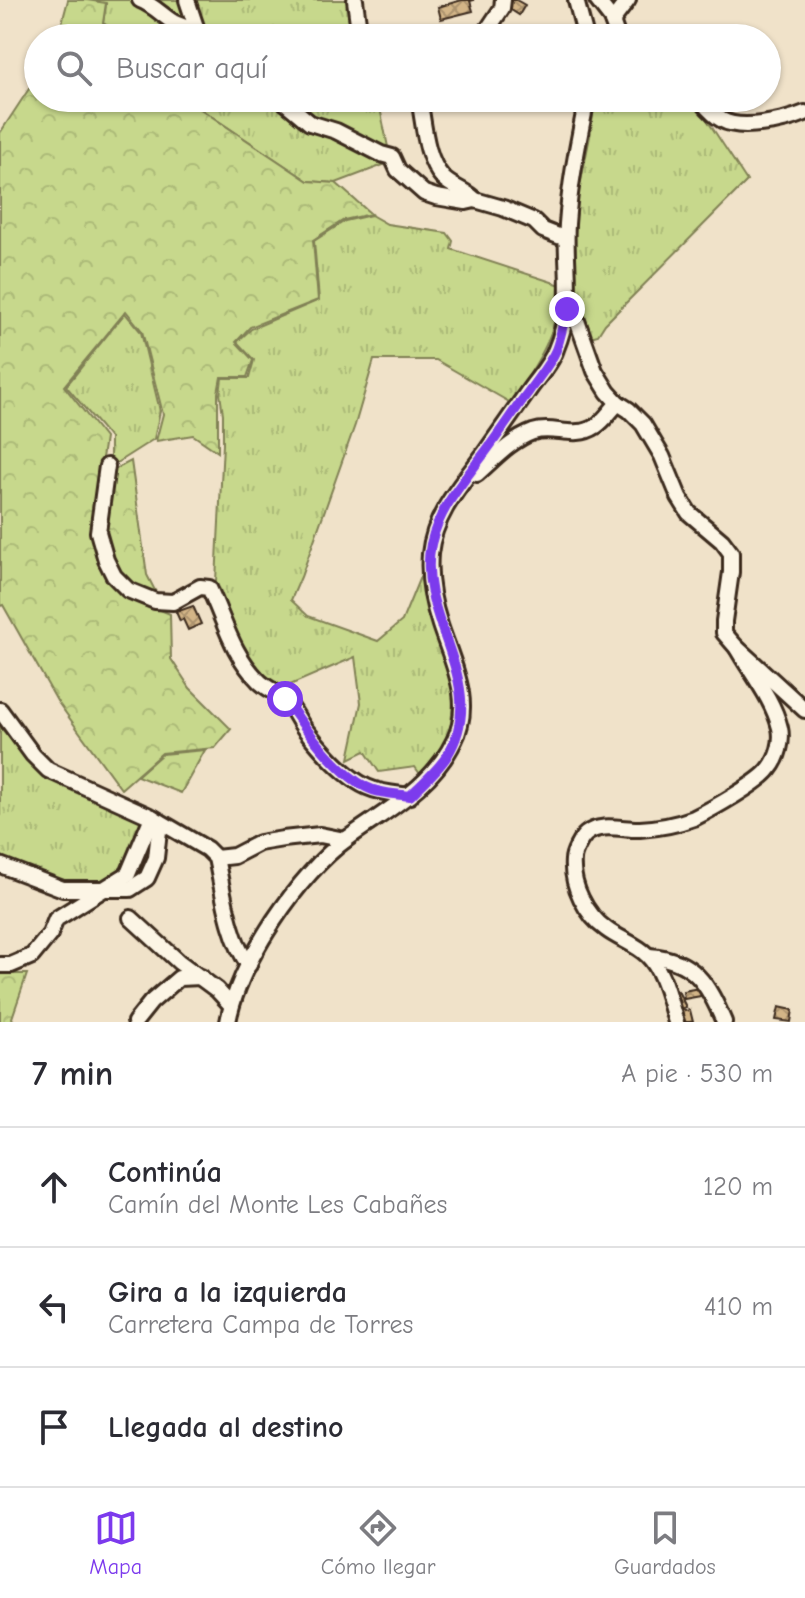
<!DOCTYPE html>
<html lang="es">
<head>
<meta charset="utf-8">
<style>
	body { margin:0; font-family:"Comic Neue",sans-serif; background:#f2f2f3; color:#2b2b33 }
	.stop { position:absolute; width:24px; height:24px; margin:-18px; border:6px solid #7c3aed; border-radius:50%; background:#fff }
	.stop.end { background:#7c3aed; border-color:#fff; box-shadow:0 2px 8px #0008 }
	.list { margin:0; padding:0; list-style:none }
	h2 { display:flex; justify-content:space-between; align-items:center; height:104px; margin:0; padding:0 32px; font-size:34px }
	h2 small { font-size:26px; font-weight:400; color:#7c7c81 }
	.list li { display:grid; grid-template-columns:52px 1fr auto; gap:24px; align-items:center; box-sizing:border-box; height:120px; padding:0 32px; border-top:2px solid #e1e1e2 }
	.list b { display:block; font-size:30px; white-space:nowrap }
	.list p { margin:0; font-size:26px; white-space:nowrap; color:#7c7c81 }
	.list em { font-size:26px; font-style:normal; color:#7c7c81 }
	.icon { flex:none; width:44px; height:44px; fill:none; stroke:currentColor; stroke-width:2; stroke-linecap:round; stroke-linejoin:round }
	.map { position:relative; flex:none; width:805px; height:1022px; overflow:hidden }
	.search { position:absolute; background:#fff; box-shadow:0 2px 6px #0004; left:24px; right:24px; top:24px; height:88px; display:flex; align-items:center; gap:20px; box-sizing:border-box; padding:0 28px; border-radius:44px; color:#7c7c81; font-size:30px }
	.sheet { height:464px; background:#fff }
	nav { display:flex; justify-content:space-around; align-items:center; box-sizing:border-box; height:112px; border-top:2px solid #e1e1e2; background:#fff; font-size:22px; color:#7c7c81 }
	nav a { display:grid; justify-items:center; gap:4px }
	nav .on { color:#7c3aed }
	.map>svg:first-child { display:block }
	.grass { fill:url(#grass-tufts); stroke:#818155; stroke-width:2 }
	.forest { fill:url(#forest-crowns); stroke:#818155; stroke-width:2 }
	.building { fill:url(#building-cross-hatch); stroke:#3b2a1e; stroke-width:2 }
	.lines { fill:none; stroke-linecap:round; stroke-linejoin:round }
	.minor-casing { stroke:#3b2a1e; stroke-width:20 }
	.minor { stroke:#fcf5e5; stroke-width:14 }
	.route { stroke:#7c3aed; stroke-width:10 }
</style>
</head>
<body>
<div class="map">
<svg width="805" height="1022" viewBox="0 0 805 1022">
	<defs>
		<pattern id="grass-tufts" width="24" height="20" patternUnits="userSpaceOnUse" patternTransform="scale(2)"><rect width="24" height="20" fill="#c7d88c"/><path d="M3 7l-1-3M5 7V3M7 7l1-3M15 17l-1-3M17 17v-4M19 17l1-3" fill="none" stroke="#acba78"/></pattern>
		<pattern id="forest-crowns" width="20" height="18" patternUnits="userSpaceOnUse" patternTransform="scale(2)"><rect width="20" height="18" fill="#c7d88c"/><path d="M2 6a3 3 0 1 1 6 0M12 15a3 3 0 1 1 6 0" fill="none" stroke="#acba78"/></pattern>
		<pattern id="building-cross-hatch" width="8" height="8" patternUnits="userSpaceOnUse" patternTransform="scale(2)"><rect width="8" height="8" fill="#d3b587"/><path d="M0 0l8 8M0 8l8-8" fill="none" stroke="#ac936e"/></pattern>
	</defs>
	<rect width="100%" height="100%" fill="#f0e2c9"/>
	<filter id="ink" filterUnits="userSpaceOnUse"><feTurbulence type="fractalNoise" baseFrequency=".0125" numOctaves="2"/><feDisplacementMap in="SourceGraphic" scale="16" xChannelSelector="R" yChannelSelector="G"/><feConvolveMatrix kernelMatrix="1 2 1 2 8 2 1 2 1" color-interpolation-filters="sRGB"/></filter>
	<g filter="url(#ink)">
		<g class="grass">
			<path d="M87,0H349L350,38H126L103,23L106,4Z"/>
			<path d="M184,98H378L391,162L336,183L308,181Z"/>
			<path d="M595,98H691L698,106L747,181L605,324L598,335L590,337L576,301L575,233L577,201L591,131Z"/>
			<path d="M371,215L387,224L447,233L453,241L451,249L561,285C557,336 538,362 511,403L436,360H374L355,425L301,577L291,600L308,616L378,641L402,621L422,572L424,598L434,632L449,667L454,692L451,724L445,746L420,774L415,767L379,772L365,751L349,759L361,703L355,657L281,689L257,676L236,646L216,581L223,444V414L220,394L222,378H249L254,360L237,342L251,329L319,300L314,241L345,221Z"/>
			<path d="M125,313L141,332L160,411L154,439L110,467V438L66,386Z"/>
			<path d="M0,727L40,771L143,816L124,871L118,877L99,883L51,879L0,856Z"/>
		</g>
		<g class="forest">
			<path d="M68,0H87L106,3L103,23L125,38H58Z"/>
			<path d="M38,75V98H184L308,181L336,183L371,214L344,220L313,240L318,300L250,327L236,342L253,360L247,377H221L218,393V452L193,435L156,441L163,414L142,331L126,311L64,386L105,438L92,525L104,568L124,595L170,614L171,659L190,688L231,729L215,748L162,753L121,789L57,701L3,605L0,606V133Z"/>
			<path d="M131,461L147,575L165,610L125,594L105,567L96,507L112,471Z"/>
			<path d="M205,750L181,793L137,776L162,754Z"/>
			<path d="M0,974H27L12,1018L14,1022H0Z"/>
		</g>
		<g class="building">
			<path d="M462,0H474L470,1L473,11L441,19L438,7Z"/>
			<path d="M509,0H516L525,5L519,15L505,6Z"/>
			<path d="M193,606L201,624L188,630L183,619L180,621L176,612Z"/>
			<path d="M699,988L701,996L684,999L683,991Z"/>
			<path d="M678,991L686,1007L683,1008L685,1011L690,1010L693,1022H683L685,1021L683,1018L678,1020L671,993Z"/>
			<path d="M779,1007L793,1010L791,1022L776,1020Z"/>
		</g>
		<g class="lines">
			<g class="minor-casing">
				<g id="minor">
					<path d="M140,0C153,5 162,15 173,22C185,28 198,30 210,38"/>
					<path d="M187,0L197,30"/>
					<path d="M355,0L360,38"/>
					<path d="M576,0L586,38"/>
					<path d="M597,0L611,18L618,38"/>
					<path d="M612,21L628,0"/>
					<path d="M482,38L502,8L503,0"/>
					<path d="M280,98L310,123L336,131L381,154L392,157L398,170L424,193L436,197L466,202L475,200L503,208L534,221L543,230L566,239"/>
					<path d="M419,98C424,124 425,158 443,178C453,188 466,190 475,200"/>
					<path d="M699,98C706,106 713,115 722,120C741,131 786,121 805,113"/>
					<path d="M567,309L575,315L595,371L608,392L618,403L629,410L643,424L662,456L679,497L689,513L722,541L731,553V572L724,621V633L737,648L805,710"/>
					<path d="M107,466L98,532L106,560L114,576L128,590L155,601L173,602L200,587L209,588C224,619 232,654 258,680C266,689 280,693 287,702C294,710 298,720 304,728C319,747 345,777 367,787C380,793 396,794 410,796"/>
					<path d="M477,474C494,459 511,440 533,432C554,425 575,440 596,426C604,421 611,410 618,403"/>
					<path d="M0,710L33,755L48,770L152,817L207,849L216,858C223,890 229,940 249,965"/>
					<path d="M216,858L234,856L259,843L283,839L320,835L345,840"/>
					<path d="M0,865L63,889H130L147,878L156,858L160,822"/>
					<path d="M131,918L179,962L217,990L231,1005"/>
					<path d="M649,956C694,959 708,984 724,1022"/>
					<path d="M0,965H11L32,956L50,934L56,919L128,874L152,817"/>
					<path d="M135,1022L151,1002L179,978L201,977"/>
					<path d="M228,1022C239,962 299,873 348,838C388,809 432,787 454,741C474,702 452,662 440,625C432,601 428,579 430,554C434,514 461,485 484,454C499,433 514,411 529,390C538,377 551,364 556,349C561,337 565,321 567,308C570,281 565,251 567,224C570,181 579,139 587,98"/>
					<path d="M676,1022C669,1001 664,971 647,955C636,944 619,939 606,929C586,915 571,885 573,860C573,853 581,838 586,834C601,822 624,830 640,829C657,828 678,824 694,818C710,810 761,782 770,768C778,758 783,741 780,728C773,699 751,673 737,648"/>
				</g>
			</g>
			<use href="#minor" class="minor"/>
		</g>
	</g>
	<g class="lines" filter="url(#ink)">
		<path class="route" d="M285,699C304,727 335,771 366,787C379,794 396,794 410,796C423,783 437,771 447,756C492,683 415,619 431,544C439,509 462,483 483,455C499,434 513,412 529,391C538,378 550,364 556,350C561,337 563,322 567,309"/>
	</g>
</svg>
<div class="stop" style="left:285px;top:699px"></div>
<div class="stop end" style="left:567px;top:309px"></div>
<div class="search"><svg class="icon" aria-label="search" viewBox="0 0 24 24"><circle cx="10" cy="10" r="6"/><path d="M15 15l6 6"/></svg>Buscar aquí</div>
</div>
<section class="sheet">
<h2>7 min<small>A pie · 530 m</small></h2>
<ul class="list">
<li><svg class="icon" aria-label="ahead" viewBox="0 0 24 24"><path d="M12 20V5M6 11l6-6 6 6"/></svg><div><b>Continúa</b><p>Camín del Monte Les Cabañes</p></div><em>120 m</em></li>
<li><svg class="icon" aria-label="left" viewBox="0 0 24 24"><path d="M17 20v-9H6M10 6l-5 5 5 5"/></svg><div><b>Gira a la izquierda</b><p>Carretera Campa de Torres</p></div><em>410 m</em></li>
<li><svg class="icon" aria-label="arrive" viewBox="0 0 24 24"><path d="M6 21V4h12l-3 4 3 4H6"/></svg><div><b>Llegada al destino</b></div></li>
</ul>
</section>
<nav>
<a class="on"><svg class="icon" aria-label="map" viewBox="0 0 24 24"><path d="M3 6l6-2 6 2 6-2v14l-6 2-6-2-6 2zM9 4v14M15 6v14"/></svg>Mapa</a>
<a><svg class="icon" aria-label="directions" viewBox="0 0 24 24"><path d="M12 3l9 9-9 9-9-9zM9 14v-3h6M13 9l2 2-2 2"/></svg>Cómo llegar</a>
<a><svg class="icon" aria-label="saved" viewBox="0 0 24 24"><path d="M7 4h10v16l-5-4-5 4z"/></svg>Guardados</a>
</nav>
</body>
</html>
